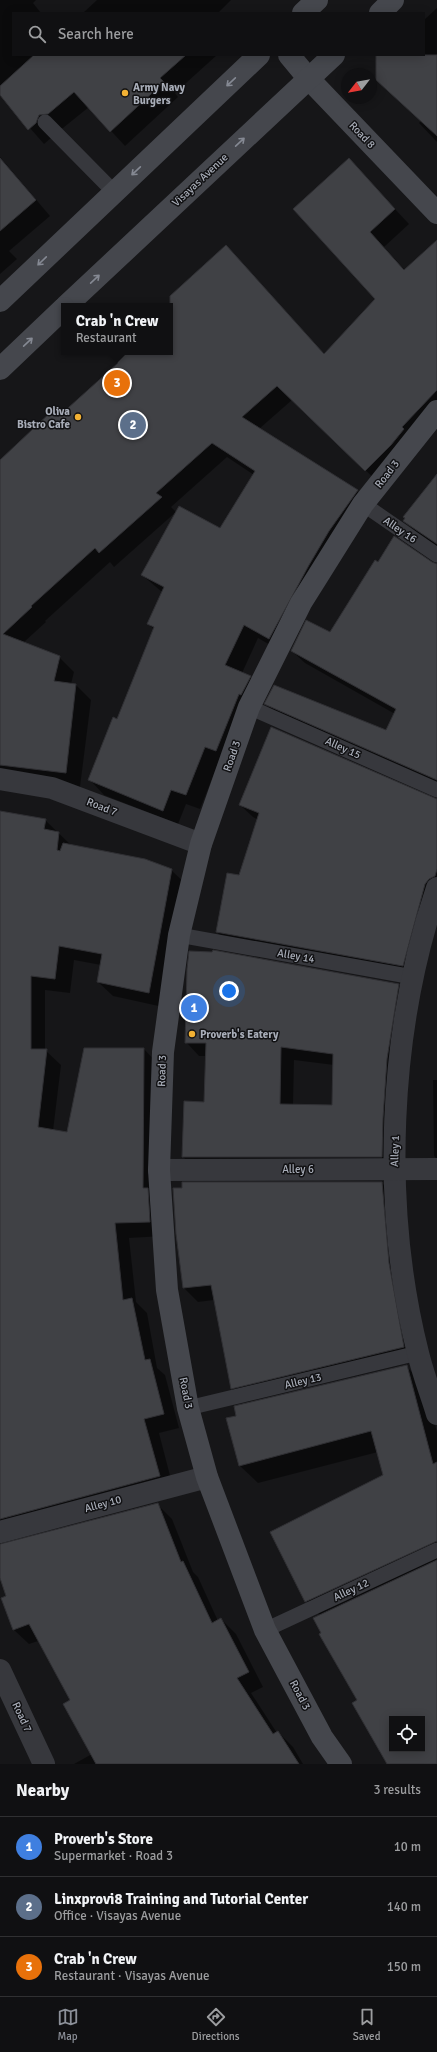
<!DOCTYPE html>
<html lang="en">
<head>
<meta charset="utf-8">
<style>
	body { margin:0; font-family:Signika,sans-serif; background:#19191b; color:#f1f3f6 }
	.controls { position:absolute; right:12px; bottom:12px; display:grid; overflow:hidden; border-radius:0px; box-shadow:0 2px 10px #0003 }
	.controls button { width:36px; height:36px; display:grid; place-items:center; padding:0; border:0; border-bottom:1px solid #303032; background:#101012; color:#f1f3f6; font:20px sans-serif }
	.compass { position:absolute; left:341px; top:68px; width:36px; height:36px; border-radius:50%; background:#101012; box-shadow:0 2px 10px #0003; rotate:239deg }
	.you { position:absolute; left:229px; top:991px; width:14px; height:14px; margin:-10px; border:3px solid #fff; border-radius:50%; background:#1a73e8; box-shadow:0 0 0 6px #1a73e833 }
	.badge { display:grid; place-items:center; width:26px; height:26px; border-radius:50%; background:#8c9099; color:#fff; font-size:13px; font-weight:700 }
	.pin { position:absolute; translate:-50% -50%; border:2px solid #fff; box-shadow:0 1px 4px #0006 }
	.popup { position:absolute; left:61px; top:303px; width:112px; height:52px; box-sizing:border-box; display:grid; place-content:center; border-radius:0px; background:#101012; filter:drop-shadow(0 1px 3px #0005); font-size:13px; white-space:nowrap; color:#9c9d9f }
	.popup b { font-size:15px; color:#f1f3f6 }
	.popup::after { content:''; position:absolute; left:50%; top:100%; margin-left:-8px; border:8px solid transparent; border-top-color:#101012 }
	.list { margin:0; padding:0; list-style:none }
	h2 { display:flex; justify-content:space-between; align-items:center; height:52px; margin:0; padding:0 16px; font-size:17px }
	h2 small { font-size:13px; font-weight:400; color:#9c9d9f }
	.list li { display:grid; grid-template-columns:26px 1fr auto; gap:12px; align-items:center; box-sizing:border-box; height:60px; padding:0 16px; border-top:1px solid #303032 }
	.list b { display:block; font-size:15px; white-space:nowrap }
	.list p { margin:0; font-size:13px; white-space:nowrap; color:#9c9d9f }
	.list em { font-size:13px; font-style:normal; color:#9c9d9f }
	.icon { flex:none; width:22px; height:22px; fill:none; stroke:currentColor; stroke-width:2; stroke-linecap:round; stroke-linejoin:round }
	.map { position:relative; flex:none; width:437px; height:1764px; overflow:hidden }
	.search { position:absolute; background:#101012; box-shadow:0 2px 10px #0003; left:12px; right:12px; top:12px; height:44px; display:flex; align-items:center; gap:10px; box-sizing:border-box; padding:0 14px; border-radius:0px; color:#9c9d9f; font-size:15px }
	.sheet { height:232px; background:#101012 }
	nav { display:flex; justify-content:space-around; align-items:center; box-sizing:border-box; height:56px; border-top:1px solid #303032; background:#101012; font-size:11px; color:#9c9d9f }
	nav a { display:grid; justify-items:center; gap:2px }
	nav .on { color:#8c9099 }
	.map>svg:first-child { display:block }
	.shadow { fill:#0007; fill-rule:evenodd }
	.building { fill:#404145; stroke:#303034; fill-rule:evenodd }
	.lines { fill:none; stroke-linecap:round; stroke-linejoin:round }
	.lane { stroke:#37383d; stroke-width:15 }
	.street { stroke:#37383d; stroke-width:22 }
	.secondary { stroke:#45474d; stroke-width:22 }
	.oneway { stroke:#858993 }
	.poi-dot { fill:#f2b134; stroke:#111113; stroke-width:1.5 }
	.labels { text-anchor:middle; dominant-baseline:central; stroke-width:3; stroke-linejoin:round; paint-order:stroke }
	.poi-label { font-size:11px; font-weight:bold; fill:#a8adb8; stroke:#111113; text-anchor:start }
	.street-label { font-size:11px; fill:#a8adb8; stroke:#111113 }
</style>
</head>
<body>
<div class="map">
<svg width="437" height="1764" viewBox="0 0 437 1764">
	<rect width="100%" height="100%" fill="#161618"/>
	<g class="shadow">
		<path d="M0,0H36L33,3L41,13H13V55H217L175,93L178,97L125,146L89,107L63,128L54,130L51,138L44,144L0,94Z"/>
		<path d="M97,0H231L218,13H83Z"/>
		<path d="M437,8V142L419,123L421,121L381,55H424V20Z"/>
		<path d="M0,157L50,216L9,251L17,259L0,274Z"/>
		<path d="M349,160L409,224L384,247L405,270L437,242V420L381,485L292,400L259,429L357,491L372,506L284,653L258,638L242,673L250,677L264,691L219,761L200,809L186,804L178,824L104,795L90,780L117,720L154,629L148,624L162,592L142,575L221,530L254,475L227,457L171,507L176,512L114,567L110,562L45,621L46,622L23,643L59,657L74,672L71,684L76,685L91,700L80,787L13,779H0V460L52,412L58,418L119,363L125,352H170V311L324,354L377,299Z"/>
		<path d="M437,475V547L417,533L405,521Z"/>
		<path d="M378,563L437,564V786L278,716L266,704L386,732L395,714L305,663L292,651L331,633Z"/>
		<path d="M433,799H437V898L415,978L229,945L217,932L239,876L258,820L253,817L240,805Z"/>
		<path d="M0,812L45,820L72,846L171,870L186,884L163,1007L113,996L98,982L101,965L74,960L70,993L45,990V1050L61,1065L53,1131L68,1133L144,1049L158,1064L164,1236L129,1238L136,1302L147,1313L157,1368L165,1375L179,1428L159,1433L174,1491L6,1537L2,1543L157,1504L172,1519L193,1572L198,1577L218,1621L221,1619L236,1634L263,1687L251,1693L277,1733L278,1732L293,1747L303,1764H74L92,1754L71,1701L38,1641L29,1644L14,1630L8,1597L0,1575Z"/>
		<path d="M399,985L412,998L395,1170H197L183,1157L185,1102L205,1103L207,1056H199L186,1042ZM294,1060L334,1065L333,1106L293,1105Z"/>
		<path d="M433,1080H437V1159L434,1156Z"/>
		<path d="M382,1183L396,1197L417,1361L246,1402L231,1388L214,1300L198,1302L184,1288Z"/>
		<path d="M406,1366L424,1384L437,1432V1764H389L359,1700L322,1633L320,1615L306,1601L384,1476L378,1452L258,1483L240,1466L228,1419ZM392,1719H422V1749H392Z"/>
	</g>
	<g class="building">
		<path d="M34,55H186L160,78L164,82L110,132L74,92L48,114L39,115L36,123L28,130L0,95V86Z"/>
		<path d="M376,55H437V136L376,80Z"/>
		<path d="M0,158L36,200L0,231Z"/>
		<path d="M349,158L395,209L370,232L404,270L437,240V390L402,427L404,429L391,445L365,471L277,386L242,417L358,490L329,531L309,565L269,639L244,625L225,665L251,676L241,695L239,694L216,751L205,747L186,795L171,790L163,811L88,780L113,717L117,719L154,627L147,624L164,587L141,575L179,506L220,528L255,471L212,443L156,493L162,497L99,553L95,548L31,606L32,607L3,634L60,656L54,681L76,684L66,773L0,765V460L52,411L58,417L118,363L108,352H170V296L226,245L324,354L375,299L293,209Z"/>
		<path d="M437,474V544L403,521L405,518L403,517Z"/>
		<path d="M394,536L432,562L437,564V780L264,704L274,685L386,730L396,709L291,651L306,620L330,632L375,560L378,562Z"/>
		<path d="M271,727L437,799V869L435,876L429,879L425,884L403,966L216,932L227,873L239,875L259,813L239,805Z"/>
		<path d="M0,811L46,819L44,829L59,832L57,850L60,851L63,843L145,859L172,869L149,993L97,982L102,954L59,946L55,979L31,976V1049H47L38,1127L67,1132L84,1048H144L143,1188H148L150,1222L115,1223L123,1300L132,1298L145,1360L150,1359L164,1414L144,1419L160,1476L0,1519Z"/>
		<path d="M213,950L399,984L387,1059L383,1118L382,1157H182L184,1101L204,1102L206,1043H185L187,969L189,951L212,952ZM281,1047L333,1054L332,1105L280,1104Z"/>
		<path d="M182,1182H382L389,1263L404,1347L231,1389L211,1285L183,1288L176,1234L173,1188H182Z"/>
		<path d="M407,1365L433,1464L437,1462V1541L305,1602L270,1532L383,1475L371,1431L239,1466L226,1418L236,1416L234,1406Z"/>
		<path d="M158,1503L181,1562L183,1561L212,1623L221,1618L249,1672L237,1678L273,1734L278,1731L299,1764H96L63,1704L70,1700L29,1624L13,1630L1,1598L6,1596L0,1578V1544Z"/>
		<path d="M437,1560V1764H387L352,1703L357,1700L319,1634L321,1633L313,1618ZM392,1719H422V1749H392Z"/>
	</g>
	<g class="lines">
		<g class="lane">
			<path d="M45,122L114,192"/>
			<path d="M363,504L437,555"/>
			<path d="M249,707L437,790"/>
			<path d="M179,935L413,977"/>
			<path d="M188,1408L418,1353"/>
			<path d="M265,1630L437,1550"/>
		</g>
		<g class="street">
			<path d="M0,779L52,788L201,844"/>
			<path d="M437,888C388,1032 381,1206 418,1353C423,1374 431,1394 437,1414"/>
			<path d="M159,1170L437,1169"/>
			<path d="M0,1532L207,1477"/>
			<path d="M0,1670L44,1764"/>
		</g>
		<g class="secondary">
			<path d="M303,13L317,0"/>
			<path d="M380,13L393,0"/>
			<path d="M289,55L308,78L437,213"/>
			<path d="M0,301L259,55"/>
			<path d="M66,306L334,55"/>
			<path d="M0,369L64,308"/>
			<path d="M341,1764L322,1737L265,1630L207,1477L188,1408L167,1290L159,1170L163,1052L179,935L201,844L249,707L301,603L363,504L437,411"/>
		</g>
	</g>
	<defs><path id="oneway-shaft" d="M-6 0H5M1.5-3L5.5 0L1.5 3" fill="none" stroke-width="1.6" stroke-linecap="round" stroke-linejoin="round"/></defs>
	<g class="oneway">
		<use href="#oneway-shaft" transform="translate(231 82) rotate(137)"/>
		<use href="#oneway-shaft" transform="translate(240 142) rotate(-43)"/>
		<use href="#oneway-shaft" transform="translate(136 171) rotate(137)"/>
		<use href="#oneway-shaft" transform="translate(42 261) rotate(136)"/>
		<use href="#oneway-shaft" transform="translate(95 279) rotate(-43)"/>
		<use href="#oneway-shaft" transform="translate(28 342) rotate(-43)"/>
	</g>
	<g class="poi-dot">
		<circle cx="125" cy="93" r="4"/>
		<circle cx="78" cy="417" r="4"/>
		<circle cx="192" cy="1034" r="4"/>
	</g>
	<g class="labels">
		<g class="poi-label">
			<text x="133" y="87">Army Navy<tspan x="133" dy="13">Burgers</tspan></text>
			<text x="70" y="411" text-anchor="end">Oliva<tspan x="70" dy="13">Bistro Cafe</tspan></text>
			<text x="200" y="1034">Proverb's Eatery</text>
		</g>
		<g class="street-label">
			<text transform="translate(362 135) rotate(46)">Road 8</text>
			<text transform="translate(200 180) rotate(-43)">Visayas Avenue</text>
			<text transform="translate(387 474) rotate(-52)">Road 3</text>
			<text transform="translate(400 530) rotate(34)">Alley 16</text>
			<text transform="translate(343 748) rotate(24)">Alley 15</text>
			<text transform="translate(232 756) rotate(-71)">Road 3</text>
			<text transform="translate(102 807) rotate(21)">Road 7</text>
			<text transform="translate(296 956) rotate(10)">Alley 14</text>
			<text transform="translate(162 1071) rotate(-88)">Road 3</text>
			<text transform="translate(395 1151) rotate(-88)">Alley 1</text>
			<text x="298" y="1169">Alley 6</text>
			<text transform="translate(303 1381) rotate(-13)">Alley 13</text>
			<text transform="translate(186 1393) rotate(79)">Road 3</text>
			<text transform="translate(103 1504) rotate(-15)">Alley 10</text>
			<text transform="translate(351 1590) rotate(-25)">Alley 12</text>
			<text transform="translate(300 1695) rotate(62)">Road 3</text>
			<text transform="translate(22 1717) rotate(65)">Road 7</text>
		</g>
	</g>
</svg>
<div class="controls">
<button><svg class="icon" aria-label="locate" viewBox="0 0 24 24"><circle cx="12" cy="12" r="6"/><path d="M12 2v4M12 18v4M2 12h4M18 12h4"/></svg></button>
</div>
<svg class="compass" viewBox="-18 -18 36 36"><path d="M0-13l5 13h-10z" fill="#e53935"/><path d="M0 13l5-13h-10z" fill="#9c9d9f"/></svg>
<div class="you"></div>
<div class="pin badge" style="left:194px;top:1008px;background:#3f7fe0">1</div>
<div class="pin badge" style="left:133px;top:425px;background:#5c6f8a">2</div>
<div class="pin badge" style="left:117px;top:383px;background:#e8710a">3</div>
<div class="popup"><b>Crab 'n Crew</b>Restaurant</div>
<div class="search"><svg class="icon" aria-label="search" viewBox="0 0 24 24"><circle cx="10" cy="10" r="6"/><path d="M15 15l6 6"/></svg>Search here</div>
</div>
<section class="sheet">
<h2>Nearby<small>3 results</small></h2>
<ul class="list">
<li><span class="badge" style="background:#3f7fe0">1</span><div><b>Proverb's Store</b><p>Supermarket · Road 3</p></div><em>10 m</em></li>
<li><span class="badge" style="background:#5c6f8a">2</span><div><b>Linxprovi8 Training and Tutorial Center</b><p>Office · Visayas Avenue</p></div><em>140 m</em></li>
<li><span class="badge" style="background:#e8710a">3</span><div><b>Crab 'n Crew</b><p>Restaurant · Visayas Avenue</p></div><em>150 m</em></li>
</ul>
</section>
<nav>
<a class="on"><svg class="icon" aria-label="map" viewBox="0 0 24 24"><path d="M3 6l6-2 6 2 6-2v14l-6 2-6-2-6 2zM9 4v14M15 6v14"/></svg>Map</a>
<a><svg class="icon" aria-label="directions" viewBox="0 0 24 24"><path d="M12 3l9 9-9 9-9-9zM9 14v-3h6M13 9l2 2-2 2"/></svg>Directions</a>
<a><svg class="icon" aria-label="saved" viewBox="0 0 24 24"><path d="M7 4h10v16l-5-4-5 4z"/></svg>Saved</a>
</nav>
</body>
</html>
